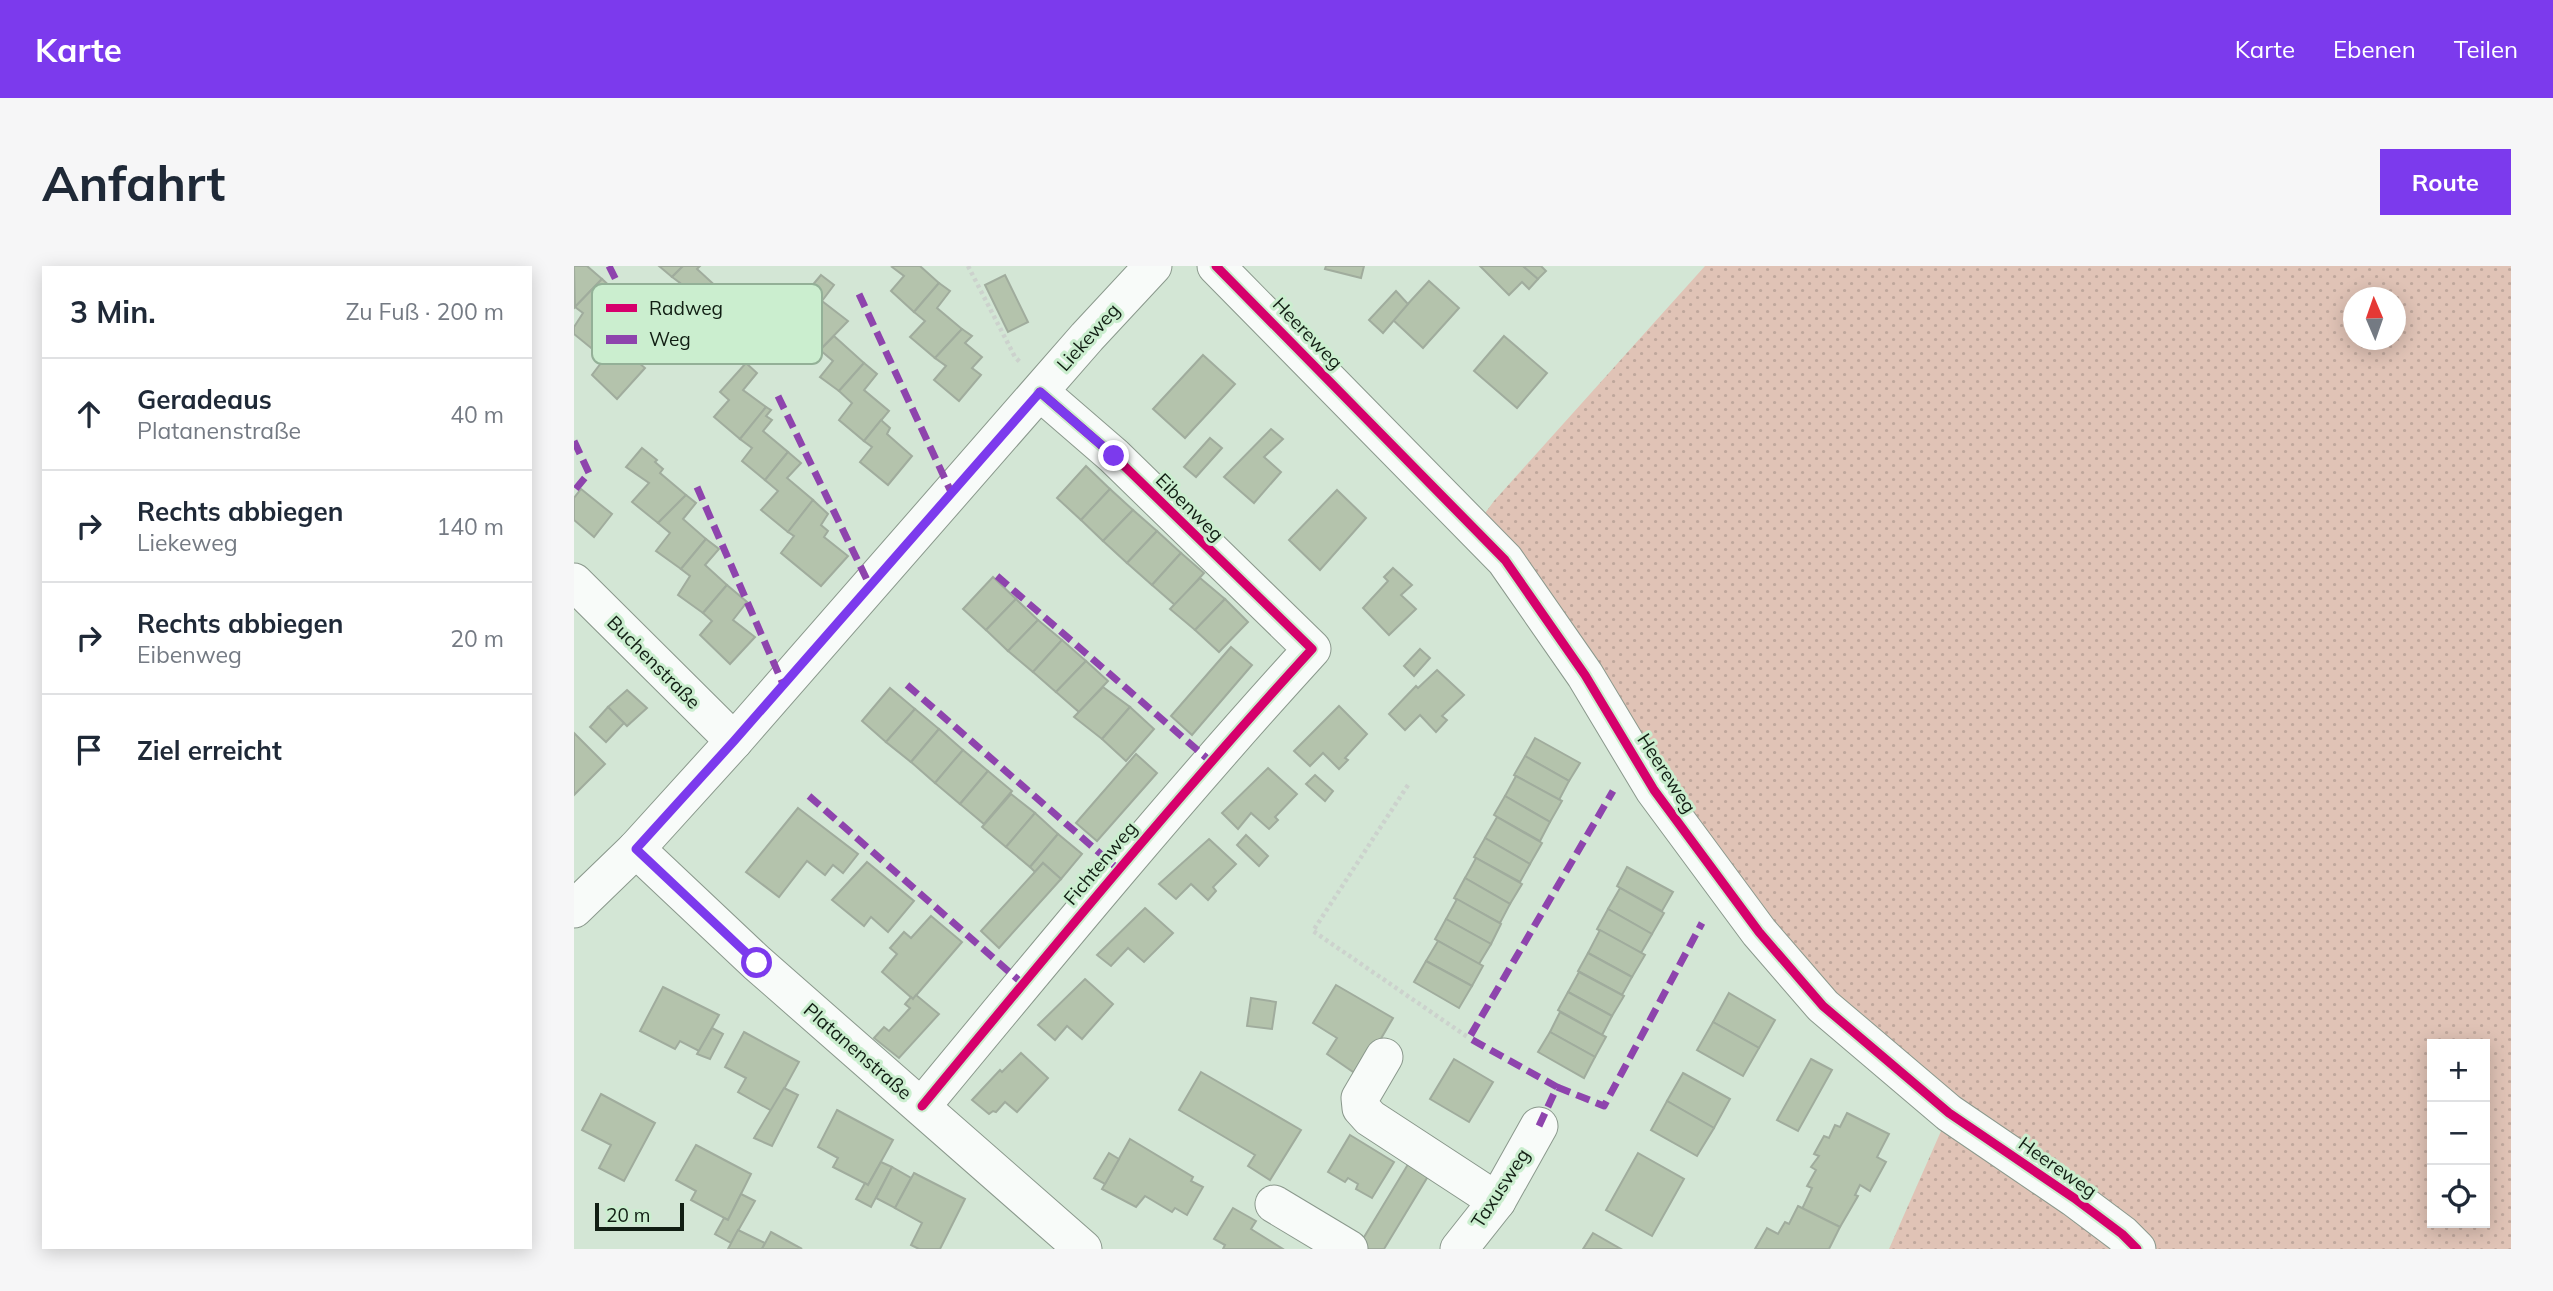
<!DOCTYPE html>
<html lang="de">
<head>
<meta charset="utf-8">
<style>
	body { margin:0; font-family:Mulish,sans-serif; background:#f6f6f7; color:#1f2937 }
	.controls { position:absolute; right:21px; bottom:21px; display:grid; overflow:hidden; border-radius:0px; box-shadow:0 4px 18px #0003 }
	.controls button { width:63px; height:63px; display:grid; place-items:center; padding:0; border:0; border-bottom:2px solid #e0e1e3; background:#fff; color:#1f2937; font:35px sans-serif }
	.compass { position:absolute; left:1769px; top:21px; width:63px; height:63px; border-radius:50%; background:#fff; box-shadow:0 4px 18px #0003; rotate:358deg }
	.scale { position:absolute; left:21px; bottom:18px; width:89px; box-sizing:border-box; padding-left:7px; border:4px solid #111e13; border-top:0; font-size:19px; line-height:24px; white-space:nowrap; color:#111e13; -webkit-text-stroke:5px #cbeecf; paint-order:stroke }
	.stop { position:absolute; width:21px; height:21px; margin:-16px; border:5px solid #7c3aed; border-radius:50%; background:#fff }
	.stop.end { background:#7c3aed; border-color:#fff; box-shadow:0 2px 7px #0008 }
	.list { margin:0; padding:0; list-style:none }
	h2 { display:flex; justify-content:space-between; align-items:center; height:91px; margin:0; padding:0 28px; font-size:30px }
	h2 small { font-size:23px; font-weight:400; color:#747a83 }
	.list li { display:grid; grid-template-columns:46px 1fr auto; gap:21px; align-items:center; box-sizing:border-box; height:112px; padding:0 28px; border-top:2px solid #e0e1e3 }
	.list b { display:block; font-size:26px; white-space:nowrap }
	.list p { margin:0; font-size:23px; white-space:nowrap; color:#747a83 }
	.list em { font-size:23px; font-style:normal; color:#747a83 }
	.icon { flex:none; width:38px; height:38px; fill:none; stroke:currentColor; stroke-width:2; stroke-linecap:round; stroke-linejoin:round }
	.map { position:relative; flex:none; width:1937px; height:983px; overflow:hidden; border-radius:0px }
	header { display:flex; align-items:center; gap:42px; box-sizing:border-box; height:98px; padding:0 35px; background:#7c3aed; color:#fff }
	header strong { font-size:33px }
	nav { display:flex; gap:38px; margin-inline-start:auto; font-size:24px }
	.intro { display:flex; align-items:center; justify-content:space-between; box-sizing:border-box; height:168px; padding:0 42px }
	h1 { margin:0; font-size:49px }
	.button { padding:18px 32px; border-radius:0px; background:#7c3aed; color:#fff; font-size:24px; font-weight:700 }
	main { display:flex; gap:42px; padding:0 42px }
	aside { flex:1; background:#fff; border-radius:0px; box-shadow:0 4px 18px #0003 }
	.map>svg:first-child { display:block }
	.grass { fill:url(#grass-dots); fill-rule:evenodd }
	.building { fill:#b4c3ac; stroke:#a0ac9d; stroke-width:2 }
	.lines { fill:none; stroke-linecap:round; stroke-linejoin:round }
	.minor-casing { stroke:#8a988c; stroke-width:39 }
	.path { stroke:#ccd2cd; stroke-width:4.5; stroke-dasharray:3.5 3.5; stroke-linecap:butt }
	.minor { stroke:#f8fbf9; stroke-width:37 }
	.quiet { stroke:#8e44ad; stroke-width:7; stroke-dasharray:14 7; stroke-linecap:butt }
	.cycleway-casing { stroke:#cbeecf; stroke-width:13 }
	.cycleway { stroke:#d6006c; stroke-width:9 }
	.route { stroke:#7c3aed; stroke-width:9 }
	.labels { text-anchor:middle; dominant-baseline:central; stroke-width:6; stroke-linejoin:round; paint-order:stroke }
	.street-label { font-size:19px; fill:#111e13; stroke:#cbeecf }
	.key { fill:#cbeecf; stroke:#93b097; stroke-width:2 }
	.key-label { font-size:19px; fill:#111e13 }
</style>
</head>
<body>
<header>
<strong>Karte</strong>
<nav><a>Karte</a><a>Ebenen</a><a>Teilen</a></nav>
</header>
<div class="intro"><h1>Anfahrt</h1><a class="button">Route</a></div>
<main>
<aside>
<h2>3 Min.<small>Zu Fuß · 200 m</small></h2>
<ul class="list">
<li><svg class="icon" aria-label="ahead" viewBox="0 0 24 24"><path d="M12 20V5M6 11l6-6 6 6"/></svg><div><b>Geradeaus</b><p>Platanenstraße</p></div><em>40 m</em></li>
<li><svg class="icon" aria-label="right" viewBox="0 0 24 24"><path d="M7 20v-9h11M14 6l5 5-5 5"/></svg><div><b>Rechts abbiegen</b><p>Liekeweg</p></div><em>140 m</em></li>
<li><svg class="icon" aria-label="right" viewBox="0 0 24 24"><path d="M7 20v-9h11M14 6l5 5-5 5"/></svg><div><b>Rechts abbiegen</b><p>Eibenweg</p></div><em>20 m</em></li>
<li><svg class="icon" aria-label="arrive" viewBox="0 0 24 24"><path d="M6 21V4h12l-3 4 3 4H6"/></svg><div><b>Ziel erreicht</b></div></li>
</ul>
</aside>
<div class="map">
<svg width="1937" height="983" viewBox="0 0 1937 983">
	<defs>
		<pattern id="grass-dots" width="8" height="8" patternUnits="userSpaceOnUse" patternTransform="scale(1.75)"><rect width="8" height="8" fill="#e0c3b6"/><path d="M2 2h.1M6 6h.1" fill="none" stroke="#bfa79c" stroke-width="1.8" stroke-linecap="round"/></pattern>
	</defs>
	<rect width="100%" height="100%" fill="#d3e6d5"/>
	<path class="grass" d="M1131,0H1937V983H1315L1375,847L1249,740L900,262L920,235ZM1780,32H1822V74H1780ZM1858,778H1911V957H1858Z"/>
	<g class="building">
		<path d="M0,0H13L28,13L1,41Z"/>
		<path d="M85,0H109L98,11Z"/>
		<path d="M109,0H126L123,3L146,24L120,52L93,31L106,17L98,11Z"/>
		<path d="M320,0H346L365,17L340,46L317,25L330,10L318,1Z"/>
		<path d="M752,0H790L787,12L751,3Z"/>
		<path d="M906,0H949L964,13L955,23L948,16L935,29Z"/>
		<path d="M949,0H967L972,5L964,13Z"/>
		<path d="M247,9L260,19L248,35L274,55L246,84L219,63L233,49L222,39Z"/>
		<path d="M431,9L454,56L434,66L411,19Z"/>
		<path d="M28,13L38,22L27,36L49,57L22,86L0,68V61L9,47L1,41Z"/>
		<path d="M855,15L885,42L849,82L819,54Z"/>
		<path d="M365,17L376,25L363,42L388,63L361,92L336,71L351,55L340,46Z"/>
		<path d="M822,25L834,38L809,67L795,54Z"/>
		<path d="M49,57L59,65L45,80L71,102L43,133L18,109L30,93L22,86Z"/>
		<path d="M388,63L398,70L391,77L408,91L398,102L407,109L385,135L360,114L372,100L361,92Z"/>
		<path d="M260,70L290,97L265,125L246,111L259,95L246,84Z"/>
		<path d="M930,70L973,107L943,142L900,105Z"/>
		<path d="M629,89L661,118L611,172L579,143Z"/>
		<path d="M172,97L183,107L169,124L192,141L166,173L140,151L155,134L146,126Z"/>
		<path d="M290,97L303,108L290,124L315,145L290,175L265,154L278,137L265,125Z"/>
		<path d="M192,141L197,144L192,150L198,154L189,165L214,186L191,214L168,195L178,182L166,173Z"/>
		<path d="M307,154L316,162L313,168L338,190L314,219L286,196L298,181L290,175Z"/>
		<path d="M697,163L709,173L690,191L707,206L680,237L650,211Z"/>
		<path d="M636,172L648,182L622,211L610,201Z"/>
		<path d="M68,182L83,194L81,196L89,203L86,207L112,229L84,257L58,236L75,217L52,201Z"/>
		<path d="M214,186L227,197L213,212L239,234L214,266L187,244L204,225L191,214Z"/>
		<path d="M512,200L536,223L507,254L483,232Z"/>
		<path d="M7,223L38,248L20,271L0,254V232Z"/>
		<path d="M536,223L559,244L529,275L507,254Z"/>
		<path d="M763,224L792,252L746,304L715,274Z"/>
		<path d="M112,229L122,237L109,253L132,273L107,303L82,285L96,267L84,257Z"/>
		<path d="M239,234L254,248L247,259L254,265L250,271L274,290L247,320L207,287L220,270L214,266Z"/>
		<path d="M559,244L583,265L553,297L529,275Z"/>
		<path d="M583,265L607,287L578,319L553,297Z"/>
		<path d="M132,273L145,283L131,299L153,319L129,347L104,329L116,310L107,303Z"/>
		<path d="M607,287L630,307L601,339L578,319Z"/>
		<path d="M819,302L838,319L827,329L842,343L815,369L789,342L814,315L810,311Z"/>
		<path d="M419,311L442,333L412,364L389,343Z"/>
		<path d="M626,312L651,333L621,364L596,343Z"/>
		<path d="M153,319L173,336L159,354L181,371L156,398L126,369L138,355L129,347Z"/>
		<path d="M442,333L464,354L434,385L412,364Z"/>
		<path d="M651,333L674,356L645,386L621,364Z"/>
		<path d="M464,354L488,374L459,406L434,385Z"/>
		<path d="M488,374L512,395L482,426L459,406Z"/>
		<path d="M657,381L678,399L618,469L597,450Z"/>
		<path d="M846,383L856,392L840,410L830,400Z"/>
		<path d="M512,395L534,415L505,446L482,426Z"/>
		<path d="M863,404L890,429L868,450L873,454L862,466L846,449L831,464L815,448L842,420L844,422Z"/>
		<path d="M529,421L556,441L528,473L500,451Z"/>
		<path d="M316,422L341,443L312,476L288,455Z"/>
		<path d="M53,424L73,442L53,460L34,441Z"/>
		<path d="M765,440L793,468L771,492L774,494L765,503L749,487L736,500L720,485Z"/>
		<path d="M34,441L50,457L32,476L16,461Z"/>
		<path d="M556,441L580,463L552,495L528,473Z"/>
		<path d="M341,443L365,463L337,496L312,476Z"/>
		<path d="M365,463L389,484L361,517L337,496Z"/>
		<path d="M0,467L31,498L0,529Z"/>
		<path d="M961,472L1006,497L995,515L951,490Z"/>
		<path d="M389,484L414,505L386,538L361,517Z"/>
		<path d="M562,488L583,507L523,575L502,557Z"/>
		<path d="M951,490L995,515L985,534L940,509Z"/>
		<path d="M694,502L723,528L701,551L704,554L695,563L677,547L664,563L648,547Z"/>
		<path d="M414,505L438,525L410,558L386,538Z"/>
		<path d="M741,509L759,525L751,535L732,518Z"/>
		<path d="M942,510L988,535L976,556L931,530Z"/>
		<path d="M437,528L461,547L432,581L408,561Z"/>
		<path d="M931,530L976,556L966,575L920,549Z"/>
		<path d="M224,542L284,588L269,607L259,599L251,609L233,595L205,631L172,606Z"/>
		<path d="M461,547L484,568L456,601L432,581Z"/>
		<path d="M923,551L968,577L956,598L911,572Z"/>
		<path d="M484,568L508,588L487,613L469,597L461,606L456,601Z"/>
		<path d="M672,569L694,590L685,600L663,579Z"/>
		<path d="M911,572L956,598L946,616L900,591Z"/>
		<path d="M635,573L662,598L639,621L642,625L634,634L617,618L602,633L585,618Z"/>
		<path d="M902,592L948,618L936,638L891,612Z"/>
		<path d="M293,596L340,635L314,666L297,651L290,660L258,634Z"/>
		<path d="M469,597L487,613L425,682L407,665Z"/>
		<path d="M1053,601L1099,626L1088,645L1043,620Z"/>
		<path d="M891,612L936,638L926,657L880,632Z"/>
		<path d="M1046,622L1090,647L1078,668L1034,643Z"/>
		<path d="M883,633L927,658L917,678L872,653Z"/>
		<path d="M571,642L599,667L570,696L554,682L537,700L523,689Z"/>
		<path d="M1034,643L1078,668L1067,687L1023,663Z"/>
		<path d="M357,650L388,676L339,733L308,706L323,688L316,682L330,666L337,672Z"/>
		<path d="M872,653L917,678L905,698L861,673Z"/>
		<path d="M1026,664L1071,689L1058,711L1014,687Z"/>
		<path d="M864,675L909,700L898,720L852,695Z"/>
		<path d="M1014,687L1058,711L1048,729L1004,705Z"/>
		<path d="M852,695L898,720L885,742L840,716Z"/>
		<path d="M1005,706L1050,730L1038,750L994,726Z"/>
		<path d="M511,713L539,738L508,773L493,760L481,774L464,759Z"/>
		<path d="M762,719L819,752L785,810L753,788L763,772L739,757Z"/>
		<path d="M89,721L145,749L125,785L106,775L101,783L66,765Z"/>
		<path d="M994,726L1038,750L1028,769L984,744Z"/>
		<path d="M1155,727L1201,754L1185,782L1139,756Z"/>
		<path d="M342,729L365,748L325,792L300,772L310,761L315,765L336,742L331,738L337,731L339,733Z"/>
		<path d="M677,732L702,736L698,763L673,760Z"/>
		<path d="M986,746L1032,771L1021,791L976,766Z"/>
		<path d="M1139,756L1185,782L1169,810L1123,784Z"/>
		<path d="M138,762L149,768L136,793L123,788Z"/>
		<path d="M170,766L225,796L198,845L164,826L172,812L151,801Z"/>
		<path d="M976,766L1021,791L1010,812L964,786Z"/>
		<path d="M447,787L474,812L443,846L431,836L422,846L419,845L415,848L398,834L426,804L428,806Z"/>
		<path d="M880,793L919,816L895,856L856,833Z"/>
		<path d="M1237,793L1258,804L1224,865L1203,854Z"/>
		<path d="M627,806L727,864L696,914L674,900L681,889L605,844Z"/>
		<path d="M1109,807L1156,833L1140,862L1093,835Z"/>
		<path d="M210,822L224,829L198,880L180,872Z"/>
		<path d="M27,828L81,857L50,915L25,902L37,879L8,864Z"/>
		<path d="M1093,835L1140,862L1123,890L1077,864Z"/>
		<path d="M263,844L319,874L294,919L259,901L264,892L244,881Z"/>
		<path d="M1273,847L1315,868L1303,891L1312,896L1296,925L1286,919L1281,929L1284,930L1266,961L1228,943L1238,922L1233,920L1242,904L1237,901L1245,890L1240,888L1250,870L1255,872L1261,859L1266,861Z"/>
		<path d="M776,869L820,896L798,932L782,923L784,918L774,912L771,916L754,906Z"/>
		<path d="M556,873L619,911L617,915L629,921L613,949L601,942L598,946L571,930L562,941L528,923Z"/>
		<path d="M122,879L177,908L154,954L117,934L122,925L102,914Z"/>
		<path d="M535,887L545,893L531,918L520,912Z"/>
		<path d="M1064,887L1110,913L1078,970L1032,944Z"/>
		<path d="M836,895L856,907L810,983H786L784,981Z"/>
		<path d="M307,896L318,901L297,941L282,933L291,917L294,919Z"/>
		<path d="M318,901L337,912L321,942L302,932Z"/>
		<path d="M340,907L391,933L366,983H345L337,979L348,957L321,942Z"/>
		<path d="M167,928L181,935L157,977L141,968L150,952L154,954Z"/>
		<path d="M1224,940L1266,961L1255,983H1181L1193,962L1204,968L1211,956L1215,958Z"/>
		<path d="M659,942L682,955L677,963L709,983H649L651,979L640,973Z"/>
		<path d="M164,964L191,977L188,983H154Z"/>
		<path d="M197,966L228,983H188Z"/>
		<path d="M1019,967L1047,983H1009Z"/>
	</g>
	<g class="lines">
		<g class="minor-casing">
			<g id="minor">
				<path d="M642,0L931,294L1011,409L1080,524L1185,666L1249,740L1375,847L1500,932L1548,968L1563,983"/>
				<path d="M0,316L160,475"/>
				<path d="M62,583L183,697L509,983"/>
				<path d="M0,643L62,583L160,475L513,71L579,0"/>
				<path d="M810,791L786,832L787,842L796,852L923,935"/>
				<path d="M348,840C476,685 603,531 738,383L540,190L466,126"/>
				<path d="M700,938L775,983"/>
				<path d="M885,983L923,935L965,860"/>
			</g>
		</g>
		<g class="path">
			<path d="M394,0L441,91L447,97"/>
			<path d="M834,519L739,665L895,772"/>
		</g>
		<use href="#minor" class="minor"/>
		<g class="quiet">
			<path d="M35,0L65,60"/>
			<path d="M285,28L378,228"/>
			<path d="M204,130L296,320"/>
			<path d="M0,175L15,207L0,225"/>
			<path d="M123,221L209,418"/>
			<path d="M423,310L636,495"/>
			<path d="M333,419L544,603"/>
			<path d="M235,530L449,718"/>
			<path d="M983,821L1030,840L1128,657"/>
			<path d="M965,860L983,821L895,772L1039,525"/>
		</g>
		<g class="cycleway-casing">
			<g id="cycleway">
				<path d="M642,0L931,294L1011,409L1080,524L1185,666L1249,740L1375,847L1500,932L1548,968L1563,983"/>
				<path d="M348,840C476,685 603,531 738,383L540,190L466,126"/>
			</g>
		</g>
		<use href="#cycleway" class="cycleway"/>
	</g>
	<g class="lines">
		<path class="route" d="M183,697L62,583L160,475L466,126L540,190"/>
	</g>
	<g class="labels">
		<g class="street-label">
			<text transform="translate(734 67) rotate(46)">Heereweg</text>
			<text transform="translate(514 71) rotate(-48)">Liekeweg</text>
			<text transform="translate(616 241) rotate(45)">Eibenweg</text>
			<text transform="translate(80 396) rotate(45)">Buchenstraße</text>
			<text transform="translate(1093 507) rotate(57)">Heereweg</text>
			<text transform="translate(526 597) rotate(-50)">Fichtenweg</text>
			<text transform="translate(284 785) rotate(41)">Platanenstraße</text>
			<text transform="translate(1484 901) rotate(35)">Heereweg</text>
			<text transform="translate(926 922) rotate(-57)">Taxusweg</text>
		</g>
	</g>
	<rect x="18" y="18" width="230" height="80" rx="10" class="key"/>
	<rect x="32" y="38" width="31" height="8" fill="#d6006c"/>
	<rect x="32" y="69" width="31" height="9" fill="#8e44ad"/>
	<g class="key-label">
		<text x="75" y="49">Radweg</text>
		<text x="75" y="80">Weg</text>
	</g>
</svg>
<div class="controls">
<button>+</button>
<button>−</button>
<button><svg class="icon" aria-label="locate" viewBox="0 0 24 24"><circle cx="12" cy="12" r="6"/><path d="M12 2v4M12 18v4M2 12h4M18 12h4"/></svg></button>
</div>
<svg class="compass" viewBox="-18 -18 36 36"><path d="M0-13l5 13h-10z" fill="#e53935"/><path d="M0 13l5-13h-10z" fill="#747a83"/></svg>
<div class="scale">20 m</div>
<div class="stop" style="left:183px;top:697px"></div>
<div class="stop end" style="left:540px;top:190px"></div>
</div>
</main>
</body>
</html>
